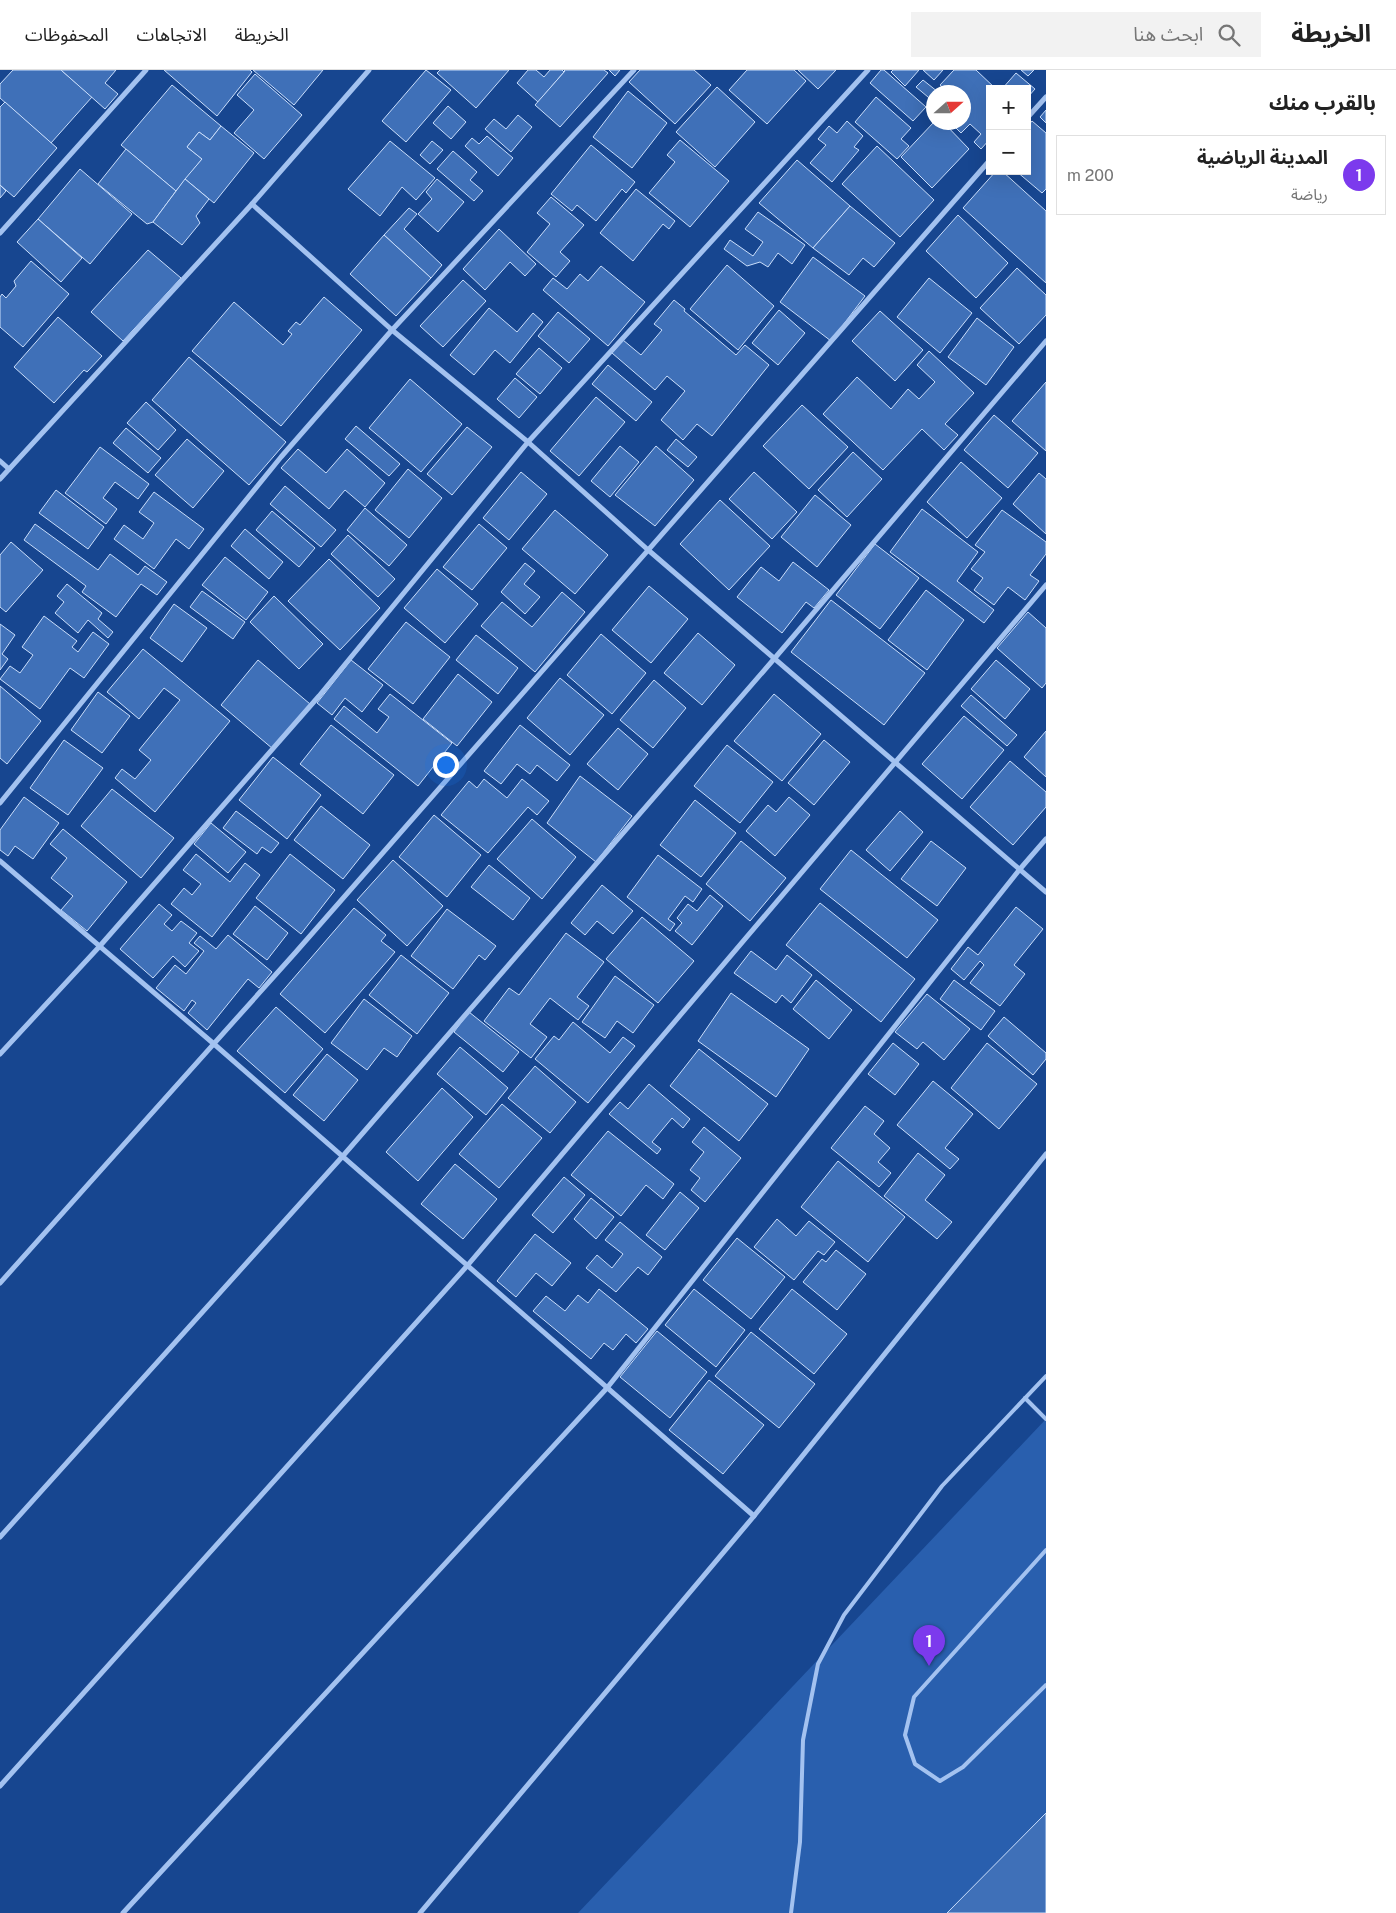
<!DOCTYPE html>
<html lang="ar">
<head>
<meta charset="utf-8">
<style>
	body { margin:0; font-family:"Public Sans","Noto Sans Arabic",sans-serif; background:#f2f2f2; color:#222; direction:rtl }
	.controls { position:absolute; right:15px; top:15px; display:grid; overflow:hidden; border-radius:0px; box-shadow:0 5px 20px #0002 }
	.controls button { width:45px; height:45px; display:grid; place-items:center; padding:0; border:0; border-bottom:1px solid #e0e0e0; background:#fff; color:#222; font:25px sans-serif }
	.compass { position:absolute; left:926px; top:15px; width:45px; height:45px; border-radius:50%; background:#fff; box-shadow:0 5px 20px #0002; rotate:69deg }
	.you { position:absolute; left:445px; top:694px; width:18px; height:18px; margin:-12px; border:4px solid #fff; border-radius:50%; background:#1a73e8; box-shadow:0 0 0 8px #1a73e833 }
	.badge { display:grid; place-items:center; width:32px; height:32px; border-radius:50%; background:#7c3aed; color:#fff; font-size:16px; font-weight:700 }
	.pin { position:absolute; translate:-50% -41px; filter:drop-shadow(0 1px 2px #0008) }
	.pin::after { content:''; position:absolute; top:26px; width:18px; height:15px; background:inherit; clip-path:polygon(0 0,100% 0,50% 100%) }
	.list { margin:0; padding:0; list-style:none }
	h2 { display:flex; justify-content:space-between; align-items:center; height:65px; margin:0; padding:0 20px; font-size:21px }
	h2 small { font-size:16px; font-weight:400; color:#767676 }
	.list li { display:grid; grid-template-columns:32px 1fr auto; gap:15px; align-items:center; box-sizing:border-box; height:80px; margin:0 10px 10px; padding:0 10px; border:1px solid #e0e0e0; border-radius:0px }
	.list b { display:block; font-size:19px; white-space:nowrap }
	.list p { margin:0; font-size:16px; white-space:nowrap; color:#767676 }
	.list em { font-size:16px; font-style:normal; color:#767676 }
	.icon { flex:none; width:28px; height:28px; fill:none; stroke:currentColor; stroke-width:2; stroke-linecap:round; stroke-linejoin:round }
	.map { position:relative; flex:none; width:1046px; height:1843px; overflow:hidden; direction:ltr }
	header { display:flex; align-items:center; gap:30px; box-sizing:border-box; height:70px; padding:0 25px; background:#fff; border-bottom:1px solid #e0e0e0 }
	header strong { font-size:24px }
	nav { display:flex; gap:28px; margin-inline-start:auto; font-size:18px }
	.search { width:350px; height:45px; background:#f2f2f2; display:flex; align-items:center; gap:12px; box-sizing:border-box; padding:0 18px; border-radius:0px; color:#767676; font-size:19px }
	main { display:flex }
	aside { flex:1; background:#fff }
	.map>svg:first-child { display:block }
	.green { fill:#295fae }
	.building { fill:#3f70b8; stroke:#cadefb }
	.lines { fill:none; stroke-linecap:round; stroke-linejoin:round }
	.lane { stroke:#a3c2f0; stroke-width:4 }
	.street { stroke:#a3c2f0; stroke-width:5 }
</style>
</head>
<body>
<header>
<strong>الخريطة</strong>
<div class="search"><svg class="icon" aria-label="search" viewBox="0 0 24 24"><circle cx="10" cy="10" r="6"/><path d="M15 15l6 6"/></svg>ابحث هنا</div>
<nav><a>الخريطة</a><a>الاتجاهات</a><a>المحفوظات</a></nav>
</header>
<main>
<aside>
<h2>بالقرب منك<small></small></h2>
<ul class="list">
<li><span class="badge">1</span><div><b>المدينة الرياضية</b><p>رياضة</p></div><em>200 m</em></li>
</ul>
</aside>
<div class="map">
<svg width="1046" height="1843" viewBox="0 0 1046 1843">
	<rect width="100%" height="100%" fill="#174690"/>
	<path class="green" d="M1046,1349V1843H578Z"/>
	<g class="building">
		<path d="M13,0H61L92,27L51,73L0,28V14Z"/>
		<path d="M61,0H116L105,13L118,24L105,39Z"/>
		<path d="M164,0H250L252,2L217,46Z"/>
		<path d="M253,0H323L294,35Z"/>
		<path d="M426,0L451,20L406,72L382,51Z"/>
		<path d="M440,0H509L476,38L437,3Z"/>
		<path d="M528,0H536L544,7L550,0H562L564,2L538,32L517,13Z"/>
		<path d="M564,0H604L608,3L560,57L535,35L565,1Z"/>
		<path d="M609,0H620L615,6Z"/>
		<path d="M640,0H694L711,15L675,54L629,12Z"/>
		<path d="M747,0H794L806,11L767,54L729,20Z"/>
		<path d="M798,0H836L818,19Z"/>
		<path d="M881,0H884L926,37L913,51L870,13Z"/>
		<path d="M893,0H919L905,16L891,2Z"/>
		<path d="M923,0H943L934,10Z"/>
		<path d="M954,0H976L996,19H990V69L981,79L974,72L981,64L970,54L961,63L950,52H964V22H948L940,15Z"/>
		<path d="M1021,0H1034L1028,6Z"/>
		<path d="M1016,3L1035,19L1027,28V19H1002Z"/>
		<path d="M255,4L302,45L264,89L234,63L254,40L237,25Z"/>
		<path d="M923,10L938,22H934V32L916,17Z"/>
		<path d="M172,15L221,56L210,70L199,62L187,77L202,89L176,121L121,75Z"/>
		<path d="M717,17L755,52L715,97L676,62Z"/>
		<path d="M628,21L667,53L632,98L593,67Z"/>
		<path d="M876,27L911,58L901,69L909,76L897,89L855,52Z"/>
		<path d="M5,32L57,78L14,127L0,115V37Z"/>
		<path d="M448,36L466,52L451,69L433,53Z"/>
		<path d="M1046,40V53L1040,47Z"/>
		<path d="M518,45L532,57L511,82L485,59L494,49L506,59Z"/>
		<path d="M847,51L863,66L854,77L859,80L832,112L810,93L826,75L818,69L829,56L837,63Z"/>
		<path d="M1032,51L1046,63V119L1042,123L1016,101H1027V57Z"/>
		<path d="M934,52H943L969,79L932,118L901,87Z"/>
		<path d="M221,56L254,83L214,133L185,109L202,89L187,77L199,62L210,70Z"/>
		<path d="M487,66L513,88L498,106L465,76L472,68L479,74Z"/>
		<path d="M680,70L729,111L690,157L649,123L675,92L667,85Z"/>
		<path d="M390,71L435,108L416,130L402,117L380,146L348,119Z"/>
		<path d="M432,71L443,80L430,94L420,85Z"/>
		<path d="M591,75L635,112L626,123L622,119L596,151L577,135L572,141L551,124Z"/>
		<path d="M877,76L934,130L900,167L842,114Z"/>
		<path d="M126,79L176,121L153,152L147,154L98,114Z"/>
		<path d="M453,81L477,102L470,110L483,121L474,131L437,99Z"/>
		<path d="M797,90L850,136L813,178L759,133Z"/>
		<path d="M80,99L132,144L90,194L38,149Z"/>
		<path d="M996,101H1002L1046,141V213L963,138Z"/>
		<path d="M185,109L209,129L196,146L200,153L182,175L153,152Z"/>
		<path d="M437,109L464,132L438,162L418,144L432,129L426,122Z"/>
		<path d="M0,115L6,121L0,128Z"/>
		<path d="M636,119L675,151L669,159L663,154L633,191L600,163Z"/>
		<path d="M551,127L584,155L560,182L570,191L556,207L527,182L550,154L537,143Z"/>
		<path d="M850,136L895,173L874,197L863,188L849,205L813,178Z"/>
		<path d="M409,138L417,144L404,159L442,195L431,208L384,165Z"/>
		<path d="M758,142L805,175L792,194L778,183L768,197L760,192L747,196L724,179L730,170L753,186L763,172L745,159Z"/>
		<path d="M958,145L1008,193L976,228L926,181Z"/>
		<path d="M38,149L82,188L61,212L17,172Z"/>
		<path d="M499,159L536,194L525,206L510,192L485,220L463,199Z"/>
		<path d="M384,165L431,208L396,246L350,204Z"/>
		<path d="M148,180L181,208L123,271L91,242Z"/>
		<path d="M813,187L865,226L831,271L780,232Z"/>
		<path d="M31,191L69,224L23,277L0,257V227L2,224L6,228L16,216L14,211Z"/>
		<path d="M727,195L774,236L738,280L690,239Z"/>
		<path d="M601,196L645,232L608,276L543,220L553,208L567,219L580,204L588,211Z"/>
		<path d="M1017,198L1046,225V245L1019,274L980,238Z"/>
		<path d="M929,208L972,243L940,283L897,247Z"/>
		<path d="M463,210L486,231L443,277L420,256Z"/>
		<path d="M324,227L362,260L281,356L192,281L234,232L283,275L292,264L288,261L296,252L300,255Z"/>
		<path d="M674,230L685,239L684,241L736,285L745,275L769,295L712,366L697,354L683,370L661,350L685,321L667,306L655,320L612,283L623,270L641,285L662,260L654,254Z"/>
		<path d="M489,238L517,262L533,243L543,252L510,293L495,280L474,305L450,285Z"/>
		<path d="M779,240L805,263L778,295L752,273Z"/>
		<path d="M880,241L923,280L895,311L852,271Z"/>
		<path d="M558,242L590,269L569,293L538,266Z"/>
		<path d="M58,247L102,286L87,302L84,300L54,333L14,297Z"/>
		<path d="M977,248L1014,277L986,315L948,287Z"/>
		<path d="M539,278L562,298L540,324L516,304Z"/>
		<path d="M929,281L974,323L945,354L958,365L944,380L922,359L883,400L823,344L857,307L891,339L908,319L919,329L935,312L917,295Z"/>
		<path d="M189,287L286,372L249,415L152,330Z"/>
		<path d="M608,295L652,332L636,351L592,314Z"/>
		<path d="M515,308L537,327L519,348L497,329Z"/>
		<path d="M410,309L462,354L421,402L369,358Z"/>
		<path d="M1046,312V381L1012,351Z"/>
		<path d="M596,327L625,352L579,406L550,381Z"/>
		<path d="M146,332L176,360L158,380L127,353Z"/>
		<path d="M802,335L848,377L809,419L763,376Z"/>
		<path d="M994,345L1038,383L1008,418L964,380Z"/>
		<path d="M356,356L400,394L389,406L345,369Z"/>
		<path d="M467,357L492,377L452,425L427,404Z"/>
		<path d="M126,358L161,388L148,403L113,373Z"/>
		<path d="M187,369L224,401L193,438L155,405Z"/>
		<path d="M676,369L697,387L688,397L667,380Z"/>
		<path d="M620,376L639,392L610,427L591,411Z"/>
		<path d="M656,376L694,410L655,456L615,425Z"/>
		<path d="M100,377L149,414L138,429L115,412L103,428L117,439L106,454L65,423Z"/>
		<path d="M298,379L326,403L347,379L385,413L365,437L345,420L329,439L281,398Z"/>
		<path d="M853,382L882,409L847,447L818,420Z"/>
		<path d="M961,392L1002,428L967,468L927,432Z"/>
		<path d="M408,399L442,428L409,468L375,440Z"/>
		<path d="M521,402L547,424L509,470L483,448Z"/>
		<path d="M754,402L797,442L772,469L729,429Z"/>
		<path d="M1039,403L1046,409V464L1013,434Z"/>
		<path d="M285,416L336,460L321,477L270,434Z"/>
		<path d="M56,420L104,457L88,479L39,443Z"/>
		<path d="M154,422L204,459L189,479L176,469L154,499L114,469L124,455L143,469L154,453L139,442Z"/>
		<path d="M815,425L851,455L817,497L781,467Z"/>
		<path d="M720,430L770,476L729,520L680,474Z"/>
		<path d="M365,438L407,475L389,496L347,460Z"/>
		<path d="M922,439L978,482L957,511L994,540L984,553L890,482Z"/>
		<path d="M555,440L608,485L575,524L522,479Z"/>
		<path d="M1002,440L1046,472V484L1030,505L1039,511L1025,530L1008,517L994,535L974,520L983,508L971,499L985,482L975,475Z"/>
		<path d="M272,441L315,478L299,497L256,460Z"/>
		<path d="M35,454L98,500L110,484L138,505L145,496L167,512L157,525L141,514L116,547L82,522L86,516L24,470Z"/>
		<path d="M479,454L507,478L472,520L443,497Z"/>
		<path d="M245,459L283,492L269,509L231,476Z"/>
		<path d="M348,465L395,509L378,527L331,484Z"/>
		<path d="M11,472L43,500L6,542L0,537V485Z"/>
		<path d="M875,474L919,508L880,559L836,525Z"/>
		<path d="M225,487L268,522L246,550L202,515Z"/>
		<path d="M329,489L380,538L340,580L288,531Z"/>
		<path d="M793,492L829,520L814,538L806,532L782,563L737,527L761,497L779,511Z"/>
		<path d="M525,493L535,501L524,514L540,527L525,544L501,522Z"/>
		<path d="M437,499L478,534L445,573L404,538Z"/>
		<path d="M67,514L102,543L98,549L113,562L108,568L88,550L78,563L55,543L64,532L57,526Z"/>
		<path d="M649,516L688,549L651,593L612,560Z"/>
		<path d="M926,520L964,550L927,600L888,570Z"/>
		<path d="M202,521L245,552L233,569L190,537Z"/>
		<path d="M562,522L585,542L535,602L481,556L502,532L532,557Z"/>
		<path d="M274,526L323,574L299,599L250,552Z"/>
		<path d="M831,530L925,603L884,655L791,582Z"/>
		<path d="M174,534L207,558L182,592L150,568Z"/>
		<path d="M1028,542L1046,558V613L1042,618L997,578Z"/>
		<path d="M44,546L77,571L72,577L78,582L93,562L109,574L84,608L70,598L40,639L0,609L10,596L20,603L33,585L22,577Z"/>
		<path d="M406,552L450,587L413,634L368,599Z"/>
		<path d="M0,554L15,565L2,584L8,589L0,600Z"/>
		<path d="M698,563L735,595L702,635L664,603Z"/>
		<path d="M601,564L646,603L612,644L567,605Z"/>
		<path d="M476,565L518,598L498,624L456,590Z"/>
		<path d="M143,579L230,651L155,742L115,708L122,699L135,709L151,690L139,680L180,630L164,618L139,649L107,622Z"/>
		<path d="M258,590L310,634L273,679L221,635Z"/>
		<path d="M351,590L383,615L362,642L345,628L332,645L317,633Z"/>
		<path d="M996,590L1030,619L1005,649L971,619Z"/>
		<path d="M458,604L492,632L457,676L423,649Z"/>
		<path d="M560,608L604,645L570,685L527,648Z"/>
		<path d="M654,610L686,638L653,678L620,650Z"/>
		<path d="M0,616L41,651L7,694L0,688Z"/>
		<path d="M98,622L130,646L102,683L71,660Z"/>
		<path d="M390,624L452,673L418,716L334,649L344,636L377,663L389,647L378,639Z"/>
		<path d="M774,624L821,664L782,711L734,671Z"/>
		<path d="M971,625L1017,665L1007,676L961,636Z"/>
		<path d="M964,646L1004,680L962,729L922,694Z"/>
		<path d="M331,655L394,705L363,744L300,694Z"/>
		<path d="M520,655L570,695L557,711L537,695L530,704L517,694L501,714L484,701Z"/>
		<path d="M618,658L648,684L618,720L587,694Z"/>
		<path d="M1046,661V707L1024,687Z"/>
		<path d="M64,670L103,698L68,745L30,718Z"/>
		<path d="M824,670L850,692L814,735L788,713Z"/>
		<path d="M727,675L773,712L740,753L694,716Z"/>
		<path d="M273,687L321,725L287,769L239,730Z"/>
		<path d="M1010,691L1046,722V737L1013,775L970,737Z"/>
		<path d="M580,706L632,746L596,792L547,753Z"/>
		<path d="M484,709L507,728L522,709L549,731L537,745L528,737L488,783L441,745L469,711L477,718Z"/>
		<path d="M112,719L174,768L141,808L81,756Z"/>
		<path d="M24,727L59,753L33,789L15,776L8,786L0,780V760Z"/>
		<path d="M789,727L810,745L775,786L746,761L768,735L776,742Z"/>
		<path d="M695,730L736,763L701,807L660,775Z"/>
		<path d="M321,736L370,775L343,809L294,770Z"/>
		<path d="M236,741L279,773L271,783L262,777L257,784L223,758Z"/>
		<path d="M900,741L923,762L890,801L866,780Z"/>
		<path d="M434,745L481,785L447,827L399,787Z"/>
		<path d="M532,749L576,787L542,829L497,789Z"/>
		<path d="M211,753L246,782L228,803L194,774Z"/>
		<path d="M63,759L127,812L87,861L61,840L73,826L51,808L67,788L50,774Z"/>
		<path d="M741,771L786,808L750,851L706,814Z"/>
		<path d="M931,771L966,798L937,836L901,809Z"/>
		<path d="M851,780L938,850L907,888L820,819Z"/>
		<path d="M196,784L230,812L245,793L260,805L212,867L171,834L184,818L192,825L201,814L183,800Z"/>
		<path d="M290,784L335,820L301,864L256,828Z"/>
		<path d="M658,785L702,819L693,832L685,826L668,849L675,854L670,861L627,827Z"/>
		<path d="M393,790L443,836L407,876L357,830Z"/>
		<path d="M489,795L530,828L513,850L471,817Z"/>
		<path d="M602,815L633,841L613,864L597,851L585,865L571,853Z"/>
		<path d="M710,825L723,836L692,875L675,861L682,853L677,848L688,834L697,841Z"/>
		<path d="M820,833L915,909L881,952L786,875Z"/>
		<path d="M159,834L172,845L164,854L172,861L181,851L197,863L189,873L199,881L185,897L173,886L153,908L120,879Z"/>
		<path d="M255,836L288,863L267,890L233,864Z"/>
		<path d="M1016,837L1043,859L1014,895L1025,904L1000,936L970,913L984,895L980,891L964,910L951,899L968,877L978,885Z"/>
		<path d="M354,838L386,865L381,871L395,882L325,963L280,924Z"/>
		<path d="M447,839L496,876L485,890L479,885L453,919L411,886Z"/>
		<path d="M642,847L694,891L658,933L606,889Z"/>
		<path d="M566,863L604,892L577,927L589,936L578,950L550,928L530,954L547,967L531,988L484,951L509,918L519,925Z"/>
		<path d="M228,865L272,902L259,918L248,909L207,960L188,943L196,933L192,930L184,941L156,918L175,895L186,904L204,881L194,873L200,866L216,879Z"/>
		<path d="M751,881L776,900L787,885L812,905L791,933L782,925L776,933L734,903Z"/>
		<path d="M401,885L449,923L417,964L369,925Z"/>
		<path d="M615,906L654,935L633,963L617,951L605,968L582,952Z"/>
		<path d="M816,910L852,940L829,969L793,939Z"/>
		<path d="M954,910L995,941L981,960L940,929Z"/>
		<path d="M731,923L809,979L776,1027L698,971Z"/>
		<path d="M927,924L970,959L944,990L923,972L917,979L895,962Z"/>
		<path d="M364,929L412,966L397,987L384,978L367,1000L331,973Z"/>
		<path d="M276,937L323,979L285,1023L237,981Z"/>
		<path d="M469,942L519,982L503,1002L454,962Z"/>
		<path d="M1004,947L1046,983V989L1033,1005L988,966Z"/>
		<path d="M573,952L610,983L623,967L635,976L588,1033L535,989L554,966L559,970Z"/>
		<path d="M893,973L919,994L895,1025L868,1004Z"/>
		<path d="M987,973L1037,1014L999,1059L951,1018Z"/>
		<path d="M460,977L508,1018L486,1045L437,1004Z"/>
		<path d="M699,979L768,1034L739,1071L670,1016Z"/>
		<path d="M327,984L358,1010L324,1051L293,1025Z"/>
		<path d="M535,996L576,1032L550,1063L508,1028Z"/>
		<path d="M933,1011L973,1044L945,1078L959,1089L950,1099L897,1055Z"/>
		<path d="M649,1014L690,1049L683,1058L672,1048L652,1072L661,1079L657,1084L609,1044L620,1032L628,1039Z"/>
		<path d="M442,1018L473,1047L418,1111L386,1082Z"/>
		<path d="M502,1034L542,1068L499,1118L459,1084Z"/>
		<path d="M865,1036L884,1051L874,1064L890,1078L878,1092L891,1103L879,1117L831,1078Z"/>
		<path d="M704,1057L741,1088L705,1132L691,1120L700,1108L690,1100L704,1082L692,1072Z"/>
		<path d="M608,1061L674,1114L663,1129L646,1115L621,1146L571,1105Z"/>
		<path d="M918,1083L945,1105L925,1130L952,1152L937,1169L884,1126Z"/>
		<path d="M838,1091L905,1147L868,1192L801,1137Z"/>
		<path d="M455,1094L497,1129L463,1169L421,1134Z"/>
		<path d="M564,1107L585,1125L553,1163L532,1145Z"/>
		<path d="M680,1122L699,1138L665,1180L646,1165Z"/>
		<path d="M591,1128L614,1147L596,1169L574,1149Z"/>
		<path d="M777,1149L796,1166L809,1151L835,1172L824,1185L818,1181L794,1210L754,1177Z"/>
		<path d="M620,1152L662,1187L648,1205L638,1197L616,1222L586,1198L597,1185L612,1198L623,1184L605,1170Z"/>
		<path d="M535,1164L571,1193L552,1216L536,1203L516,1227L497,1211Z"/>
		<path d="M737,1168L785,1207L751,1249L703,1210Z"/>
		<path d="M836,1180L866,1204L837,1240L803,1212L822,1189L826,1192Z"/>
		<path d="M599,1219L648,1259L636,1273L626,1264L613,1280L604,1273L591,1289L533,1241L546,1226L565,1241L578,1225L588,1233Z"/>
		<path d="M694,1219L745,1260L716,1297L665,1255Z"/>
		<path d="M792,1219L847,1264L814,1304L759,1259Z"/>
		<path d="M657,1261L707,1302L670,1348L620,1307Z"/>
		<path d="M751,1262L815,1314L779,1358L715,1306Z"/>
		<path d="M709,1310L764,1355L723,1404L669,1360Z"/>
		<path d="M1046,1743V1843H947Z"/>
	</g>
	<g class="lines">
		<g class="lane">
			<path d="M1025,1328L1046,1349"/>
			<path d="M1046,1480L914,1627L905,1665L915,1694L940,1711L963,1697L1046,1615"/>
			<path d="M791,1843L800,1772L803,1670L818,1594L844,1545L942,1416L1046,1306"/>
		</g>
		<g class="street">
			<path d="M1027,48L1046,27"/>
			<path d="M252,134L392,260L528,372L647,479L1046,822"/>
			<path d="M0,163L146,0"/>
			<path d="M0,391L9,399"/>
			<path d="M0,409L252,134L369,0"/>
			<path d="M0,733L281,387L392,260L634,0"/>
			<path d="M0,791L214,974L754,1446"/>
			<path d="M0,984L99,877L319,626L528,372L868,0"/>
			<path d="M0,1213L295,883L990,90"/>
			<path d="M0,1467L342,1087L774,589L1046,271"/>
			<path d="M0,1716L467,1196L1046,515"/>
			<path d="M123,1843L607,1318L1020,799L1046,769"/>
			<path d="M420,1843L754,1446L1046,1084"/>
		</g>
	</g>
</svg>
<div class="controls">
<button>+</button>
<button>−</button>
</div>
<svg class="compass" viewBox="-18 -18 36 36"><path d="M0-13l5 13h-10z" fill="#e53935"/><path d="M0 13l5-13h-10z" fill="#767676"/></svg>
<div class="you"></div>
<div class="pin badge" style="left:929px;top:1596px">1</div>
</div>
</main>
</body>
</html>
